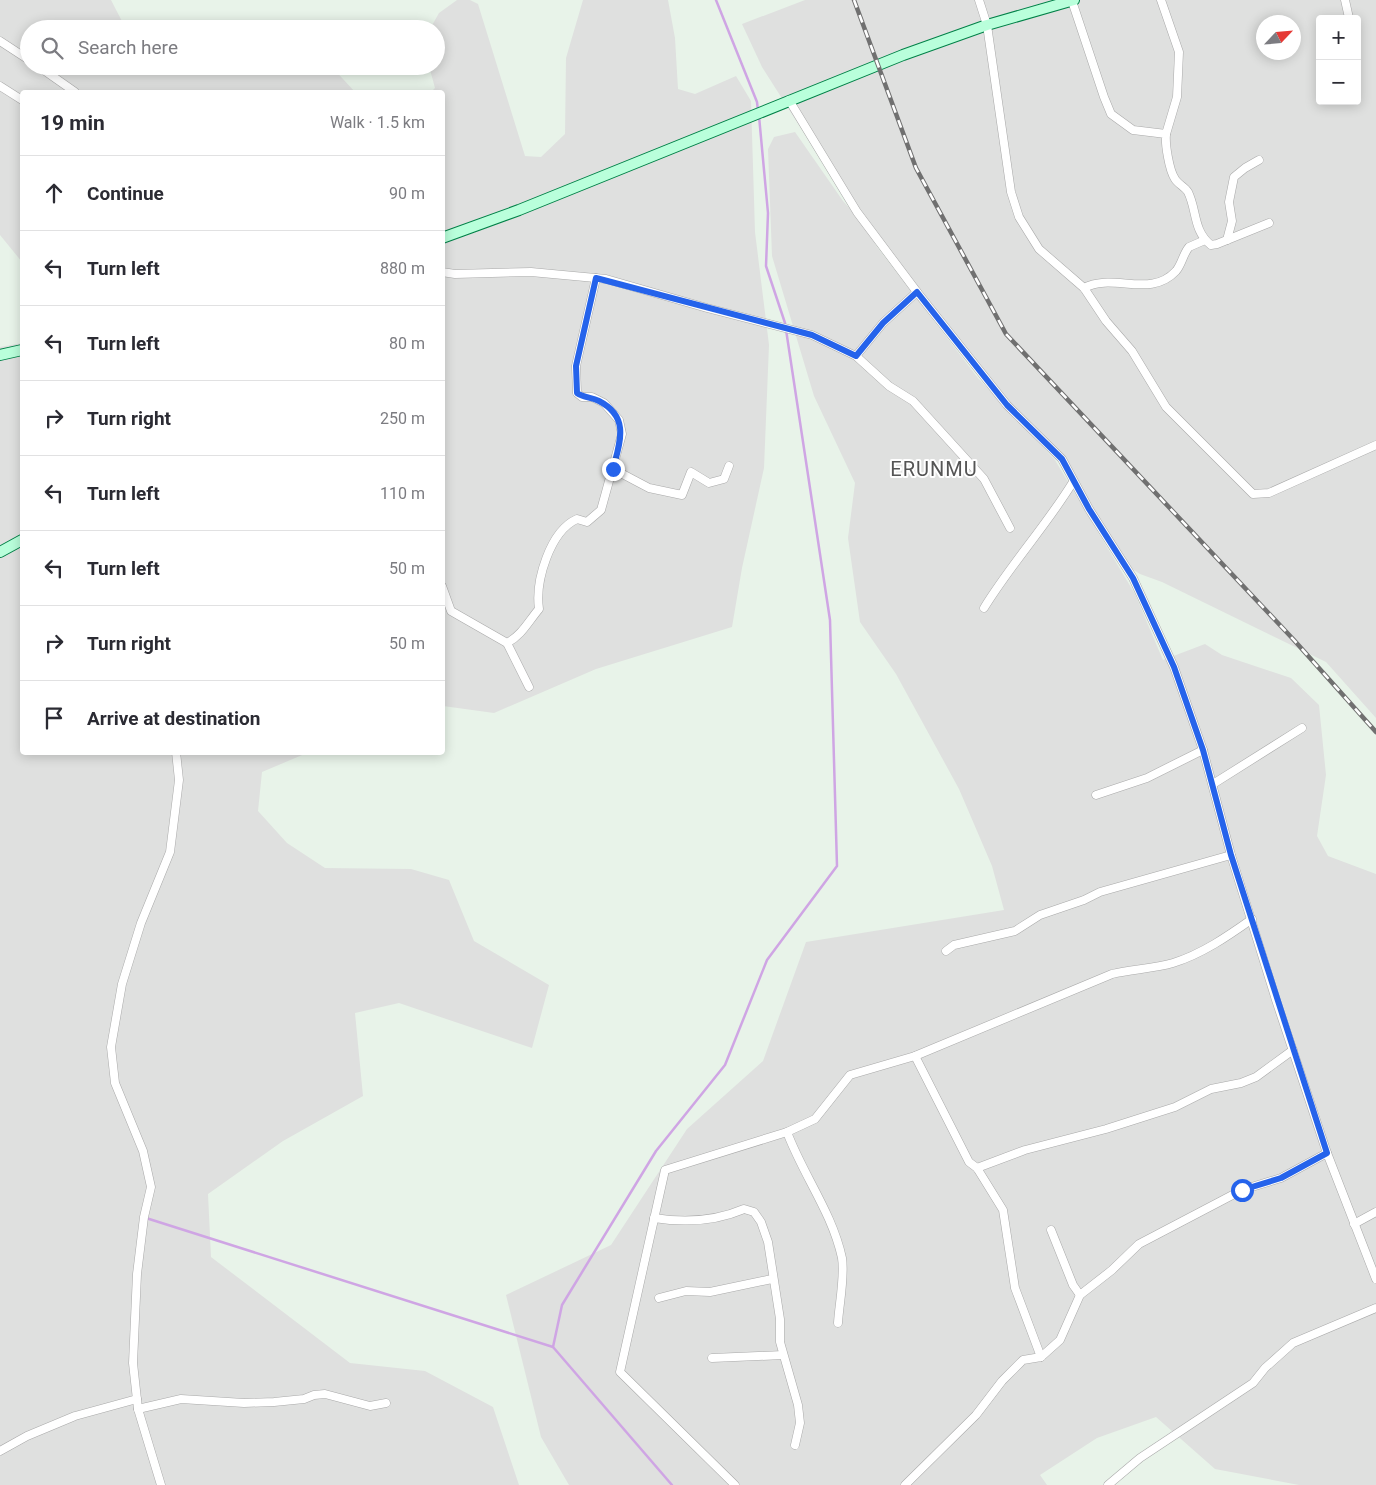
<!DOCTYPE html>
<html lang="en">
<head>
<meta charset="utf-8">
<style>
	body { margin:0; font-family:Roboto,sans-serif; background:#f2f2f3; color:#2b2b33 }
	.controls { position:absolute; right:15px; top:15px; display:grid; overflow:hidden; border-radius:5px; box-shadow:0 2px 12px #0003 }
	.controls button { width:45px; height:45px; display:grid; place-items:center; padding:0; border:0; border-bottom:1px solid #e1e1e2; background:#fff; color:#2b2b33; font:25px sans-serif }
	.compass { position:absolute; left:1256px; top:15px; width:45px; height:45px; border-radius:50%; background:#fff; box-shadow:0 2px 12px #0003; rotate:64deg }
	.stop { position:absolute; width:15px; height:15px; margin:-11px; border:4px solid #2563eb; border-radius:50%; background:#fff }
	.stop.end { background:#2563eb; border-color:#fff; box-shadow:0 1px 5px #0008 }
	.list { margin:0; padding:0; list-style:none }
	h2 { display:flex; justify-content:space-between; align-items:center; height:65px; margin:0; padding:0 20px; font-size:21px }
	h2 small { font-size:16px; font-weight:400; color:#7c7c81 }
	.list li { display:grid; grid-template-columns:32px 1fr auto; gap:15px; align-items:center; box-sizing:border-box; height:75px; padding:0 20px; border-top:1px solid #e1e1e2 }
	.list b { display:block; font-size:19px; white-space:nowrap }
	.list em { font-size:16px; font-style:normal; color:#7c7c81 }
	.icon { flex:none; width:28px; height:28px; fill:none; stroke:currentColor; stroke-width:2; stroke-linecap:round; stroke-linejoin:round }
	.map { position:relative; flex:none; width:1376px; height:1485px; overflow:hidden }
	.search { position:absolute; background:#fff; box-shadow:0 2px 12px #0003; left:20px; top:20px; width:425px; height:55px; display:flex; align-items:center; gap:12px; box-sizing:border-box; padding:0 18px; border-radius:28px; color:#7c7c81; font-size:19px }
	.panel { position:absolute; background:#fff; box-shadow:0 2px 12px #0003; left:20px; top:90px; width:425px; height:665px; border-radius:5px }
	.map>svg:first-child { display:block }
	.residential { fill:#dfe0df; fill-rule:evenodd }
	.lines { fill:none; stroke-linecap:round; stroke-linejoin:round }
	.stream { stroke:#cfa5e4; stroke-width:2.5 }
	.street-casing { stroke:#a9a9a9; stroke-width:9 }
	.secondary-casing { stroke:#008147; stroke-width:12 }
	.street { stroke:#fff; stroke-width:8 }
	.secondary { stroke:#b9ffdb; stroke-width:10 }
	.rail-casing { stroke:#707070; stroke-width:4.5 }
	.rail { stroke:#fff; stroke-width:2.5; stroke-dasharray:8; stroke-linecap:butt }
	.route { stroke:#2563eb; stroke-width:6 }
	.labels { text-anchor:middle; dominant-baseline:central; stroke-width:4; stroke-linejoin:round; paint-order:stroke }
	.quarter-label { font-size:20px; letter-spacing:1px; fill:#555; stroke:#fff }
</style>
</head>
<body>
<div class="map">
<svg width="1376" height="1485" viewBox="0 0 1376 1485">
	<rect width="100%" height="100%" fill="#e8f3e9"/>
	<g class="residential">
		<path d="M0,0H111L126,29H29V66H144L146,69L175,66H331L355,92H22V262L0,235Z"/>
		<path d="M457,0H470L478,4L525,156L541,157L565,134L566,58L583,0H668L675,38L678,89L695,94L736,76L751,101L755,232L769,345L764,468L742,568L732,627L596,669L494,713L443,706L442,92H431L435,88L429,66H436V29H430L439,13Z"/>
		<path d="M805,0H1376V718L1326,662L1162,582L1140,574L1116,559L1058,461L979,376L903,279L837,185L762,67L742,24ZM1320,19H1357V101H1320ZM1264,22H1294V52H1264Z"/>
		<path d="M795,132L843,201L861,221L877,247L978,378L1055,460L1135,594L1163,660L1205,644L1222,655L1291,678L1319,705L1326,775L1317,836L1328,856L1376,874V1485H1299L1215,1469L1156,1417L1097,1438L1040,1475L1047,1485H569L541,1437L506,1295L611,1245L687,1129L763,1061L806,942L1004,910L992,866L959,789L896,674L860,622L848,538L855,483L814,396L772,256L768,149L774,137Z"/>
		<path d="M22,343V752L307,753L262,772L258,811L287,843L325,868L411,869L449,880L474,941L549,985L532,1048L399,1003L355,1013L363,1096L283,1141L208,1194L211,1257L350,1363L425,1371L493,1407L519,1485H0V347Z"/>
	</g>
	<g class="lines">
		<g class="stream">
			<path d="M716,0L757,102L758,111"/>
			<path d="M146,1218L553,1347L672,1485"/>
			<path d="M553,1347L562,1305L656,1151L725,1065L767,960L837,866L830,620L785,323L766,266L768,213L759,116"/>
		</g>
		<g class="street-casing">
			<g id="street">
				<path d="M979,0L987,25L1011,192L1019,217L1039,249L1084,288L1106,321L1132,351L1166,407L1253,494L1269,493L1376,445"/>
				<path d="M1161,0L1179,52L1177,97L1166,134"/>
				<path d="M1345,0L1349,18"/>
				<path d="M1072,1L1104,97L1111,114L1133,130L1166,134C1165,144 1169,170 1175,179C1178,184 1185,187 1188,192C1197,210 1193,231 1211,245L1217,244L1269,223"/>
				<path d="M0,41L29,60"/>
				<path d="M38,66L75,92"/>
				<path d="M0,86L22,100"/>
				<path d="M789,100L857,212L917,292L1007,405L1062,459L1089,509L1133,578L1174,667L1203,750L1231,855L1276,1000L1327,1153L1376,1279"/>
				<path d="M1227,240L1232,221L1229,202L1234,177L1245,168L1259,160"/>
				<path d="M442,272L455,274L531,272L606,279L707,308L812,335L856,356L889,386L913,401L984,479L1010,528"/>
				<path d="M1084,288C1113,272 1150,299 1176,271C1182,264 1183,254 1189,247L1205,240"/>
				<path d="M856,356L883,323L917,292"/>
				<path d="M613,469L649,488L682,495L691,472L709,483L724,479L729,466"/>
				<path d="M442,586L451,611L507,643C522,635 528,622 539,609C535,581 550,531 577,519L587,522L601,510L622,434L619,420L604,403L592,397H582L577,393L576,366L596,278"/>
				<path d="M984,608C1011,564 1046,526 1073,482"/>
				<path d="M507,643L529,687"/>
				<path d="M1213,784L1302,728"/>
				<path d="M1096,795L1147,778L1203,750"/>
				<path d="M946,951L954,945L1015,931L1040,915L1084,900L1100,892L1231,855"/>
				<path d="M915,1056L969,1162L977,1168L1003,1210L1015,1288L1041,1357"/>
				<path d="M787,1132C803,1175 832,1212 842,1258C845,1276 839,1305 838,1323"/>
				<path d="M977,1168L1025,1150L1106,1129L1175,1107L1211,1089L1241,1083L1256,1077L1293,1050"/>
				<path d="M654,1218C685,1223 716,1221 744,1209L754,1212L761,1222L768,1242L780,1319V1342L798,1405L800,1423L795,1445"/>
				<path d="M1354,1224L1376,1212"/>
				<path d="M1051,1230L1073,1285L1080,1295"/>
				<path d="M659,1298L686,1291L710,1292L772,1279"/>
				<path d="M712,1358L783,1355"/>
				<path d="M138,1409L181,1399L244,1403L274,1402L304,1399L314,1395L325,1394L370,1406L386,1403"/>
				<path d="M0,1451L27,1436L75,1416L137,1399"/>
				<path d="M161,1485L138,1409L133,1363L137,1274L144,1217L151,1187L143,1151L115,1083L111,1047L122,984L141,923L170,852L179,780L176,752"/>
				<path d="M735,1485L620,1372L665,1170L787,1132L815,1119L850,1075L915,1056L1112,974C1132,969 1153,969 1173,963C1202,954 1228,936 1252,919"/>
				<path d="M905,1485L976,1415L1002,1381L1023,1360L1041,1357L1060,1340L1080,1295L1112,1270L1139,1244L1242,1190L1281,1178L1327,1153"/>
				<path d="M1108,1485L1140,1458L1253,1383L1265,1368L1293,1343L1376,1308"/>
			</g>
		</g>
		<g class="secondary-casing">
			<g id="secondary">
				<path d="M442,238L519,210L903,55L987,25L1074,0"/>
				<path d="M0,355L22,350"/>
				<path d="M0,552L22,540"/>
			</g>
		</g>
		<use href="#street" class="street"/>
		<use href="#secondary" class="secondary"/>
		<g class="rail-casing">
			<path id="rail" d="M854,0L916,168L1006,334L1293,639L1376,732"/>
		</g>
		<use href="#rail" class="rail"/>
	</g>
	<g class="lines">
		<path class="route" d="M613,469C620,442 630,417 599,401C591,397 584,398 577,393L576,366L596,278L812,335L856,356L883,323L917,292L1007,405L1062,459L1089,509L1133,578L1174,667L1203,750L1231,855L1327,1153L1281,1178L1242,1190"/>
	</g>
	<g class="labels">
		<g class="quarter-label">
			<text x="934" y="469">ERUNMU</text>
		</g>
	</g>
</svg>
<div class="controls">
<button>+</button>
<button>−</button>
</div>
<svg class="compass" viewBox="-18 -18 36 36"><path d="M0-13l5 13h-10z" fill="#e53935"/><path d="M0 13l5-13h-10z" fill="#7c7c81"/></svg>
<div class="stop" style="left:1242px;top:1190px"></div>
<div class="stop end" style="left:613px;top:469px"></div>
<div class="search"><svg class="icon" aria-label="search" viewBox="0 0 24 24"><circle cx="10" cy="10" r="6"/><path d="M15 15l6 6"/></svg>Search here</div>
<section class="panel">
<h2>19 min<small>Walk · 1.5 km</small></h2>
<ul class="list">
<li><svg class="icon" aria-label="ahead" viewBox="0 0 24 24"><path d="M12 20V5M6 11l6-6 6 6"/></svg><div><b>Continue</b></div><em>90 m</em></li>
<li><svg class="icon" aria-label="left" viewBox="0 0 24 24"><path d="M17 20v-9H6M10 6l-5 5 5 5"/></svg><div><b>Turn left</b></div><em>880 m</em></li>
<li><svg class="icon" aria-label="left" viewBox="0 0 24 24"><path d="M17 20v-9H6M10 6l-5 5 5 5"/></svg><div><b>Turn left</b></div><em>80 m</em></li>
<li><svg class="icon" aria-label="right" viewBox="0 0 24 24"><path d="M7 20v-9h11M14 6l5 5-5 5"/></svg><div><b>Turn right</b></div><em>250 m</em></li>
<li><svg class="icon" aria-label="left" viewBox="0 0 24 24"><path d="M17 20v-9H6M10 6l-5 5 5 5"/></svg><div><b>Turn left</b></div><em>110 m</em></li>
<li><svg class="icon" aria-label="left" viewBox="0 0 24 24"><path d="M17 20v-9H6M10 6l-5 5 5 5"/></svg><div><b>Turn left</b></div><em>50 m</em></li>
<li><svg class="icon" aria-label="right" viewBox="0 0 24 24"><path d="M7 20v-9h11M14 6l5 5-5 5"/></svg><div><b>Turn right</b></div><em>50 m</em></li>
<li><svg class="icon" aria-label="arrive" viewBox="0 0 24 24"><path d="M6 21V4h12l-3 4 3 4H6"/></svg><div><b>Arrive at destination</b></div></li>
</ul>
</section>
</div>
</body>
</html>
